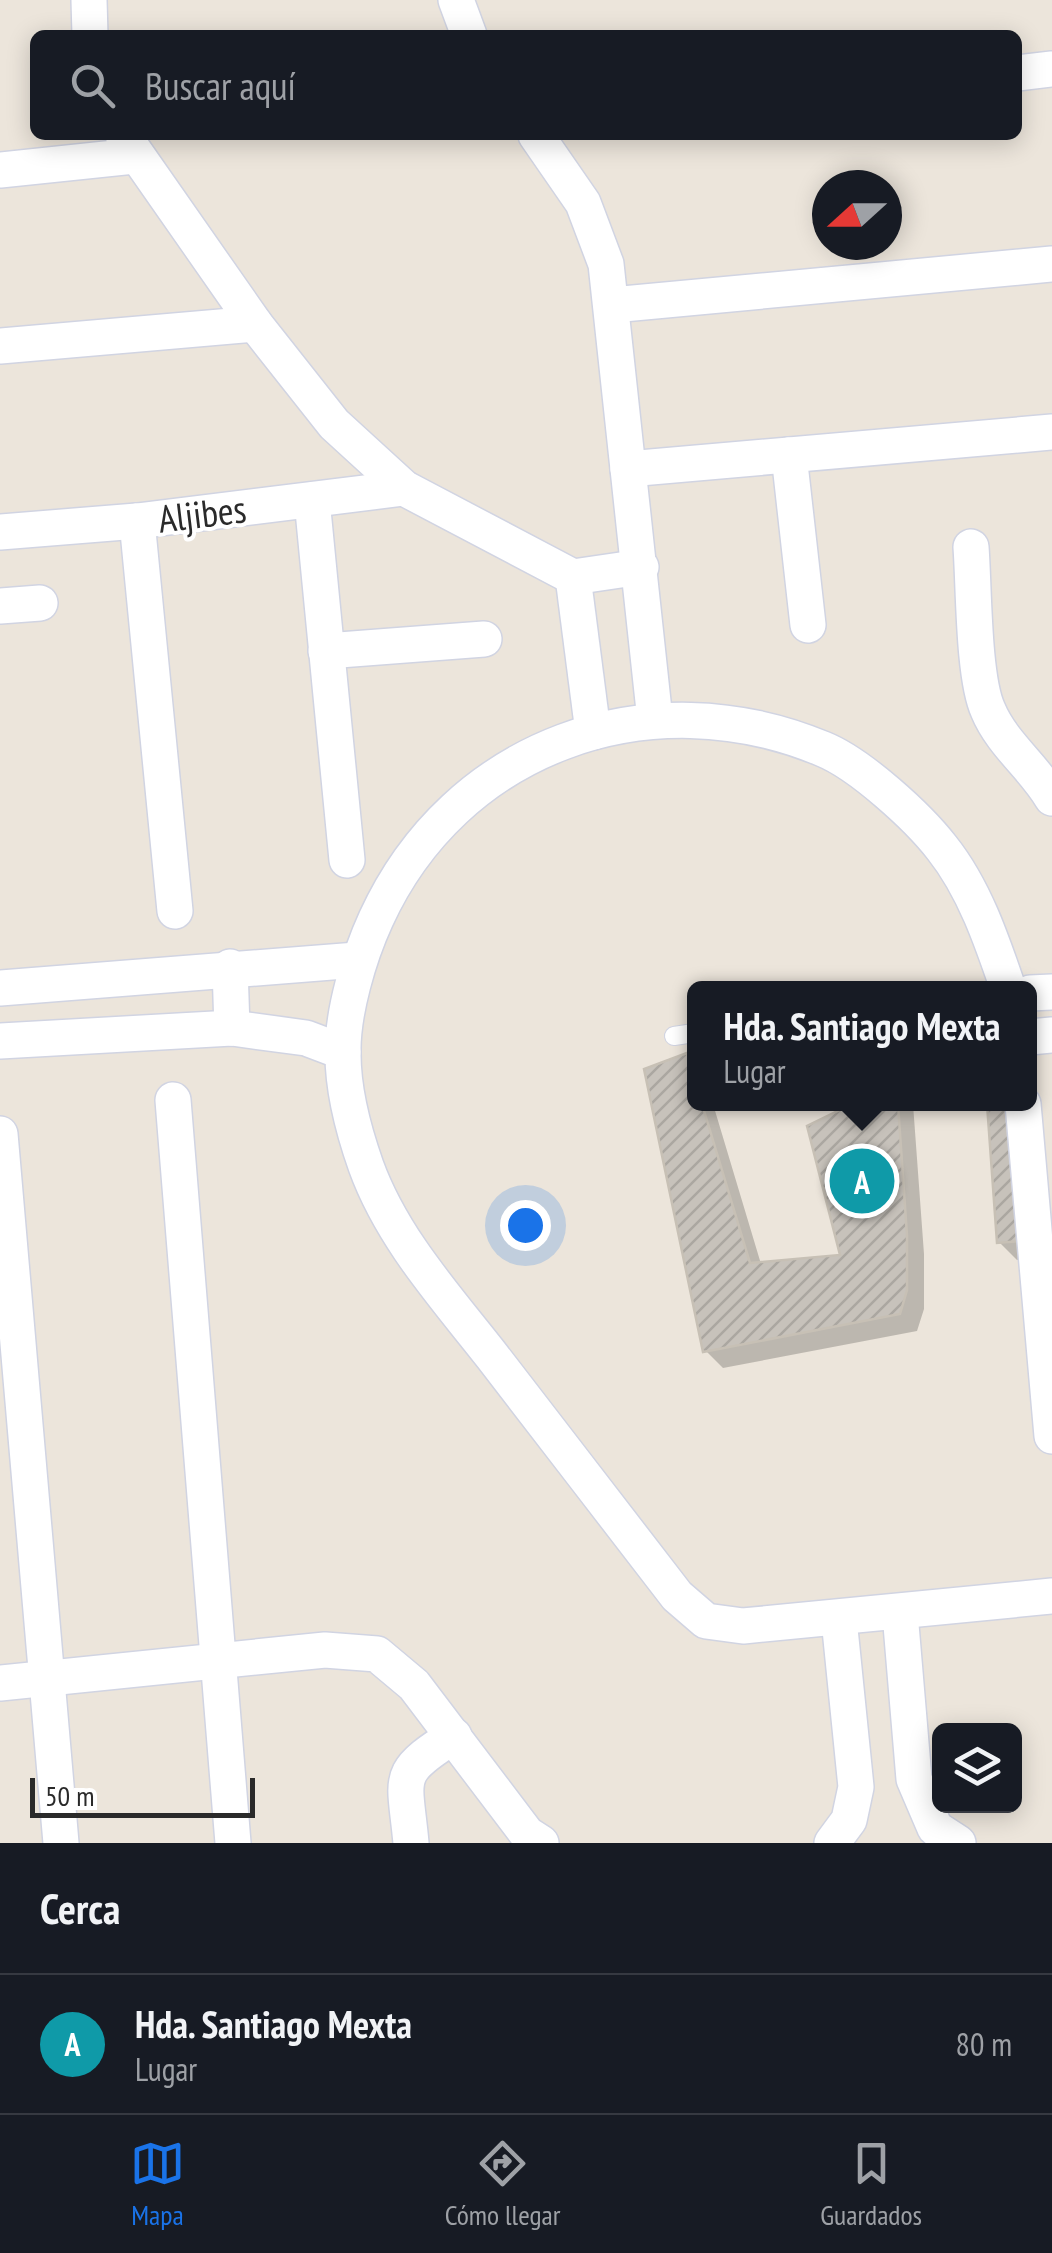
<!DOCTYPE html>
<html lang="es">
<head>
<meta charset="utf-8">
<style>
	body { margin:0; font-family:"PT Sans Narrow",sans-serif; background:#20242c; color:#f1f3f6 }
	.controls { position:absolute; right:30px; bottom:30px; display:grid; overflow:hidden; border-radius:15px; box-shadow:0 5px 25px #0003 }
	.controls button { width:90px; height:90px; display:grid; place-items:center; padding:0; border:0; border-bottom:2px solid #363941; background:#171b24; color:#f1f3f6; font:50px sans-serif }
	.compass { position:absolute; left:812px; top:170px; width:90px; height:90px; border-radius:50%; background:#171b24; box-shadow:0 5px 25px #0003; rotate:249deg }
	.scale { position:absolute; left:30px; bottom:25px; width:225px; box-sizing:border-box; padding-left:10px; border:5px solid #2a2a2a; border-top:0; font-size:28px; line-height:35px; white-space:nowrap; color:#2a2a2a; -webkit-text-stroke:8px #fff; paint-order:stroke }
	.you { position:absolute; left:525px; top:1225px; width:35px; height:35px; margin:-25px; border:8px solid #fff; border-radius:50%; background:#1a73e8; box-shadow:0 0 0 15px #1a73e833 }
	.badge { display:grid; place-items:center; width:65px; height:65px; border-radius:50%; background:#1a73e8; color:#fff; font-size:32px; font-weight:700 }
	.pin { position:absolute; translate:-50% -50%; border:5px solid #fff; box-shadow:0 2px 10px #0006 }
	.popup { position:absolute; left:687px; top:981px; width:350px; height:130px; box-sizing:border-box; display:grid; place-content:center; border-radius:15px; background:#171b24; filter:drop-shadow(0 2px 8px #0005); font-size:32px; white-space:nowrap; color:#9ea1a6 }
	.popup b { font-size:38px; color:#f1f3f6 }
	.popup::after { content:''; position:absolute; left:50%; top:100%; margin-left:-20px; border:20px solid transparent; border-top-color:#171b24 }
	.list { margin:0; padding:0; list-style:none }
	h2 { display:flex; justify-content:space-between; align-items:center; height:130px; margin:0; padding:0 40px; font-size:42px }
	h2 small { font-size:32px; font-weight:400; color:#9ea1a6 }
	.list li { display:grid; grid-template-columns:65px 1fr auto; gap:30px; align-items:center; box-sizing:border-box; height:140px; padding:0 40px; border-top:2px solid #363941 }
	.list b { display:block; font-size:38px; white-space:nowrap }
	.list p { margin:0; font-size:32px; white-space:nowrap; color:#9ea1a6 }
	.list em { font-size:32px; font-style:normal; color:#9ea1a6 }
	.icon { flex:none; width:55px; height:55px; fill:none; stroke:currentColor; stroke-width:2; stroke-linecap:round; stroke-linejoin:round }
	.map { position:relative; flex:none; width:1052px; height:1843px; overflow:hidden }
	.search { position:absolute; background:#171b24; box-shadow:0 5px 25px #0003; left:30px; right:30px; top:30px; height:110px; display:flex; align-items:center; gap:25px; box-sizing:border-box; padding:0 35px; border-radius:15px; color:#9ea1a6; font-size:38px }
	.sheet { height:270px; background:#171b24 }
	nav { display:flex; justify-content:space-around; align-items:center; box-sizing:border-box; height:140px; border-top:2px solid #363941; background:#171b24; font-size:28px; color:#9ea1a6 }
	nav a { display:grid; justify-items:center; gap:5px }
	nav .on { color:#1a73e8 }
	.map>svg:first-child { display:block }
	.shadow { fill:#0003 }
	.building { fill:url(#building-hatch); stroke:#c7c0b5; stroke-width:2.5 }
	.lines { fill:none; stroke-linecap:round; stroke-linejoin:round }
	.service-casing { stroke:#d1d4e2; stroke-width:20 }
	.minor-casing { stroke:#d1d4e2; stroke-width:38 }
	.service { stroke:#fff; stroke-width:18 }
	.minor { stroke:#fff; stroke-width:35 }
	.labels { text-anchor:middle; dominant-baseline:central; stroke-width:8; stroke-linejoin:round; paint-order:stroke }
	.street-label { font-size:38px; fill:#2a2a2a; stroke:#fff }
</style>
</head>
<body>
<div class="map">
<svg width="1052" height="1843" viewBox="0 0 1052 1843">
	<defs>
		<pattern id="building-hatch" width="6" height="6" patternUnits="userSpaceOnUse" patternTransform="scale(2.5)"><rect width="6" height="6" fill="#c7c2bb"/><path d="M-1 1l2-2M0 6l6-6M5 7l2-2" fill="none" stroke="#aba7a1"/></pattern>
	</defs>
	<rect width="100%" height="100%" fill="#ece5db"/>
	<g class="shadow">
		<path d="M686,1055L694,1064V1104H713L761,1264L843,1258L855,1104H913L924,1254V1309L917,1331L723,1368L705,1350Z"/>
		<path d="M990,1104H1023L1036,1258L1017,1260L999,1242Z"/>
	</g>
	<g class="building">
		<path d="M687,1053L694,1079V1104H702L750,1263L840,1255L807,1126L852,1104H898L907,1235V1290L900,1314L703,1352L644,1069Z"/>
		<path d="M987,1104H1008L1020,1241L997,1243Z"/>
	</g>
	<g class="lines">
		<g class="service-casing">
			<path id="service" d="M674,1036L694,1033"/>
		</g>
		<g class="minor-casing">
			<g id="minor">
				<path d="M89,0L90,35"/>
				<path d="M456,0L469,35"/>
				<path d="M1017,73L1052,69"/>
				<path d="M123,135L255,324L334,424L404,488L573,577L641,567"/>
				<path d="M536,135L583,203L606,264L655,720"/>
				<path d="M0,170L134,156"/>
				<path d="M612,305L1052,264"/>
				<path d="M0,346L255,324"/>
				<path d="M789,455L808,625"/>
				<path d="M628,469L1052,432"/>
				<path d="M312,500L347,860"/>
				<path d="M137,521L175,911"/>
				<path d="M0,532L137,521L404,488"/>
				<path d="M971,547C974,587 973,677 988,710C1002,744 1034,767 1052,798"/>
				<path d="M573,577L593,732"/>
				<path d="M0,606L40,603"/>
				<path d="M326,651L484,639"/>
				<path d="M230,967L232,1028"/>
				<path d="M0,988L357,960"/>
				<path d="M1008,988C992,941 974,888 942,848C918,817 860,764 823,749C648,676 455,746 376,919C359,956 342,1013 343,1054C343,1089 354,1132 366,1166C392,1238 445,1296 492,1356C554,1436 615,1516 677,1596L706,1621L743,1626L1052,1596"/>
				<path d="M1030,993L1052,992"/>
				<path d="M1030,1037L1052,1035"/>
				<path d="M0,1041L232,1028L306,1038L343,1052"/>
				<path d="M173,1100L233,1843"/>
				<path d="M1023,1104L1052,1436"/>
				<path d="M0,1134L61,1843"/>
				<path d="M900,1613L914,1779L935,1828L958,1843"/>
				<path d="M0,1683L325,1650L377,1654L414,1685L527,1834L541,1843"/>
				<path d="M411,1843C405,1776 393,1774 454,1736"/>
				<path d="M832,1843L849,1820L856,1787L839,1619"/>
			</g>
		</g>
		<use href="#service" class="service"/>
		<use href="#minor" class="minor"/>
	</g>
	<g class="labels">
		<g class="street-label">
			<text transform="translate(202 513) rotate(-7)">Aljibes</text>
		</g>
	</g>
</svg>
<div class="controls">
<button><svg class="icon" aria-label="layers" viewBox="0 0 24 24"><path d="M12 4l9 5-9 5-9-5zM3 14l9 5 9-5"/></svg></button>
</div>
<svg class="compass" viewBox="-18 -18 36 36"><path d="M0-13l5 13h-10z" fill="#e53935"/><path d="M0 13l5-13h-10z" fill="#9ea1a6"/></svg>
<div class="scale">50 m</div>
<div class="you"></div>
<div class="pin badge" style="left:862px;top:1181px;background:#0f9aa8">A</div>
<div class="popup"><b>Hda. Santiago Mexta</b>Lugar</div>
<div class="search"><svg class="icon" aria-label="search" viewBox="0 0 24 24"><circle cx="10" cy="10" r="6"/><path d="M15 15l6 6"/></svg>Buscar aquí</div>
</div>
<section class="sheet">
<h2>Cerca<small></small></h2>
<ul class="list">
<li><span class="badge" style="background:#0f9aa8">A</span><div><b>Hda. Santiago Mexta</b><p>Lugar</p></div><em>80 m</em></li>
</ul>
</section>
<nav>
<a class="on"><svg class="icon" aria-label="map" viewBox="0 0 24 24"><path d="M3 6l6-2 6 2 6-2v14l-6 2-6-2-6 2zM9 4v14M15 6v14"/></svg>Mapa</a>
<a><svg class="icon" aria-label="directions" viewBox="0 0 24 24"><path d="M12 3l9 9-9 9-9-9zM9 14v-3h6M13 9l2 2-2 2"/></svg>Cómo llegar</a>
<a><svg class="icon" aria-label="saved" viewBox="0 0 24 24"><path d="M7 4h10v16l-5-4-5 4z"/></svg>Guardados</a>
</nav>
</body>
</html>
